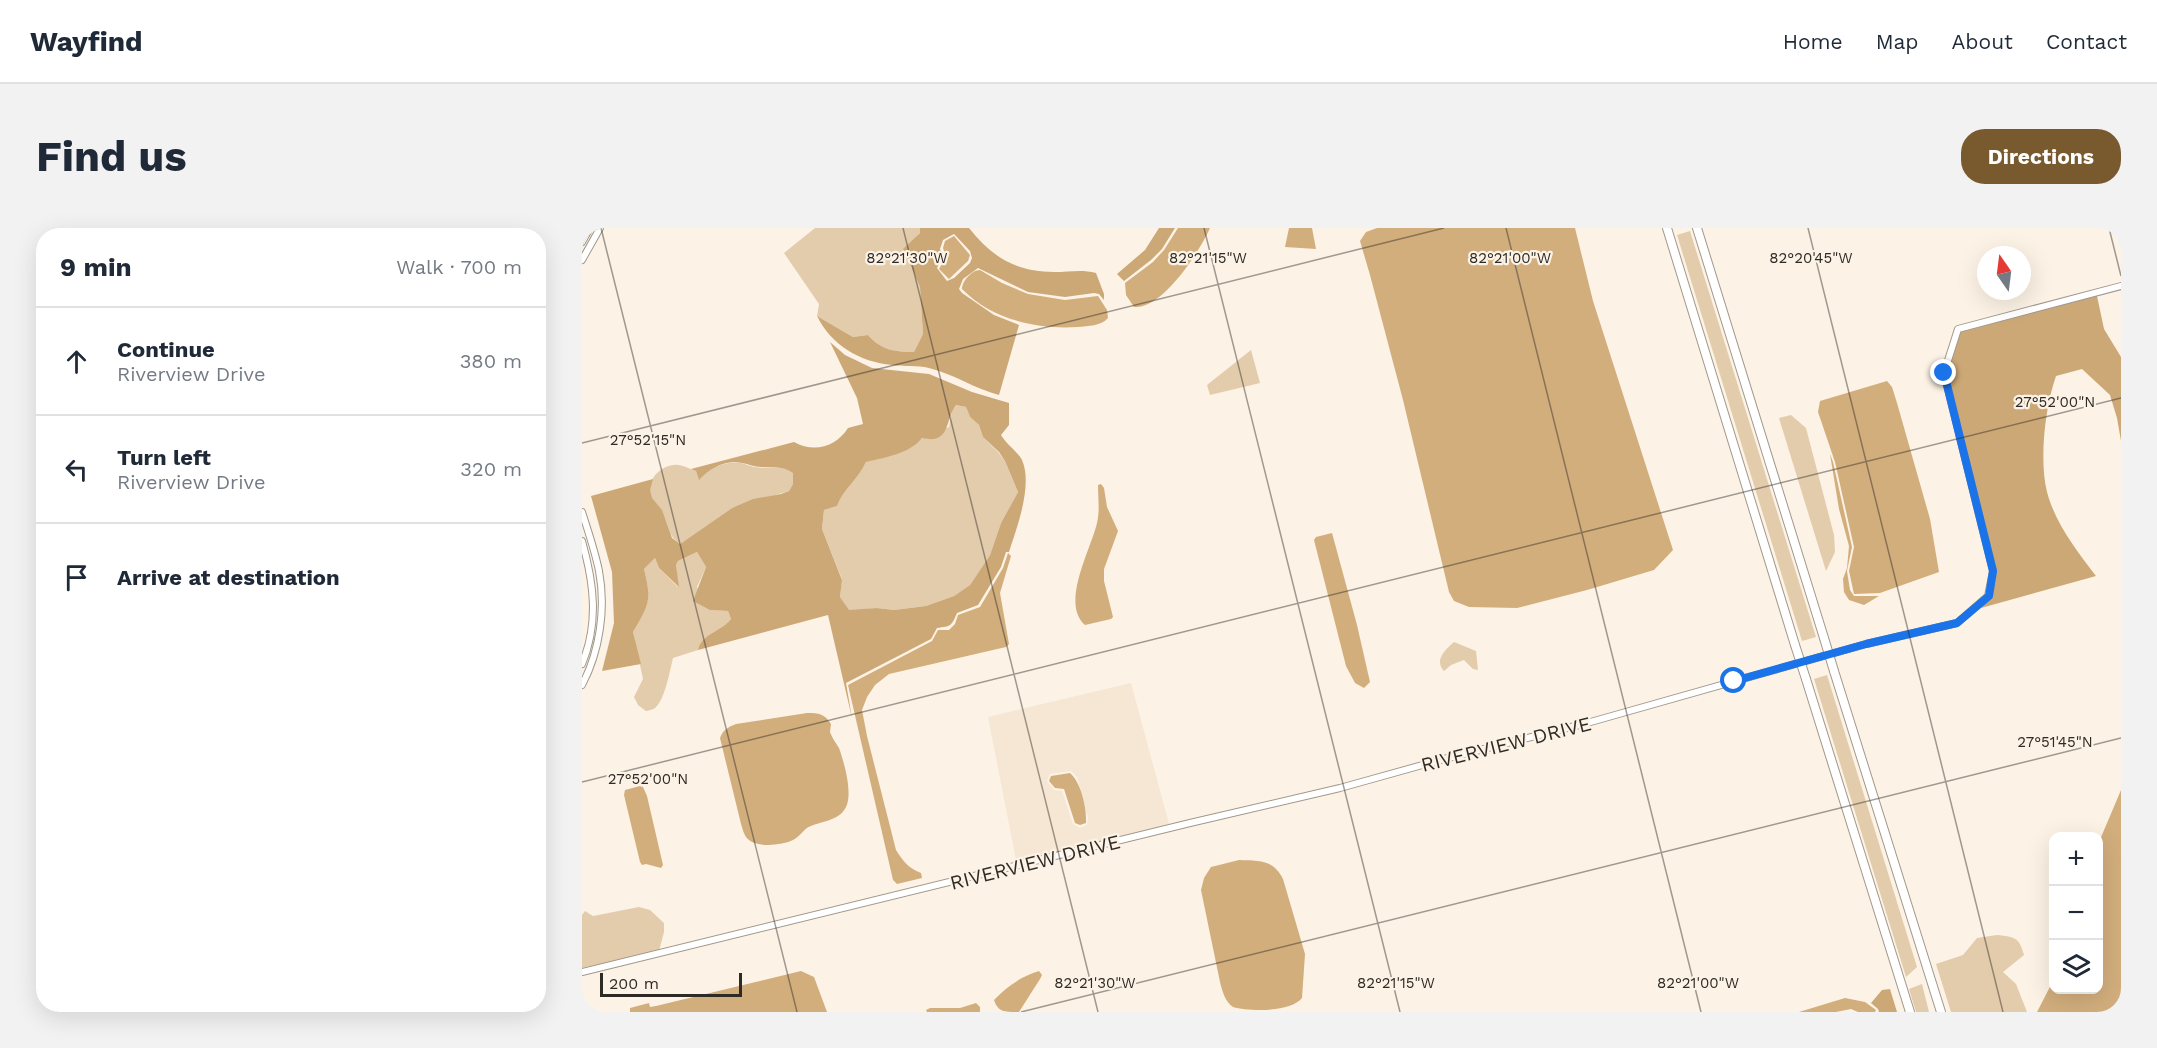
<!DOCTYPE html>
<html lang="en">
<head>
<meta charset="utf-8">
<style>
	body { margin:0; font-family:"Work Sans",sans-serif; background:#f2f2f3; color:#1f2937 }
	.controls { position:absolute; right:18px; bottom:18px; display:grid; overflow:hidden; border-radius:12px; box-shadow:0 6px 24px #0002 }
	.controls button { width:54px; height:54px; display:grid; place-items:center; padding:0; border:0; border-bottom:2px solid #e0e1e3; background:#fff; color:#1f2937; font:30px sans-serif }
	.compass { position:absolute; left:1395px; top:18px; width:54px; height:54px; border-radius:50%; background:#fff; box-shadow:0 6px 24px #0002; rotate:346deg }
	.scale { position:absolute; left:18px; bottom:15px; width:142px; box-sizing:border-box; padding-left:6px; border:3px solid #2e2b26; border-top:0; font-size:16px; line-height:21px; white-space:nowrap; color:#2e2b26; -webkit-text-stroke:4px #fcf2e5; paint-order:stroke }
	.stop { position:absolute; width:18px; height:18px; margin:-14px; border:4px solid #1a73e8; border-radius:50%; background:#fff }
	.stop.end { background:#1a73e8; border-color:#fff; box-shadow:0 2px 6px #0008 }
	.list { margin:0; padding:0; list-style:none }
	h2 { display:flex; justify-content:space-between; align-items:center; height:78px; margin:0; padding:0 24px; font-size:26px }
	h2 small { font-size:20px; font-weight:400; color:#747a83 }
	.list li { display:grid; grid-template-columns:39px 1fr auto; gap:18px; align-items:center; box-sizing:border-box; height:108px; padding:0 24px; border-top:2px solid #e0e1e3 }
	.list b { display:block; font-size:22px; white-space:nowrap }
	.list p { margin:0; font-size:20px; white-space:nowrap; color:#747a83 }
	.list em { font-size:20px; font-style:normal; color:#747a83 }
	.icon { flex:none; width:33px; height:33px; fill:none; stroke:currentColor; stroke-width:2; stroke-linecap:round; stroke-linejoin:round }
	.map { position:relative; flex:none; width:1539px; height:784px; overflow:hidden; border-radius:24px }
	header { display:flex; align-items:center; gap:36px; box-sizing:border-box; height:84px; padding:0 30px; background:#fff; border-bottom:2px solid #e0e1e3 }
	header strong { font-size:28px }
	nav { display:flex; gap:33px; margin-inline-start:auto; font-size:21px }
	.intro { display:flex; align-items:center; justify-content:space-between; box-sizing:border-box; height:144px; padding:0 36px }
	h1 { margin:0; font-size:42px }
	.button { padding:15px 27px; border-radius:24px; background:#785a2e; color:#fff; font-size:21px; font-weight:700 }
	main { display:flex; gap:36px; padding:0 36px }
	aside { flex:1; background:#fff; border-radius:24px; box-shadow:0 6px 24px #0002 }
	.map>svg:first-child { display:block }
	.built { fill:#f5e7d3; fill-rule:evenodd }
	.green { fill:#e3ccac }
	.forest { fill:#cca877; fill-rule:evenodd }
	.water { fill:#d2ae7d }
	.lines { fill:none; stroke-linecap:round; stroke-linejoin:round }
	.minor-casing { stroke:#a1988c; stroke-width:8 }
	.highway-casing { stroke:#a1988c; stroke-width:10 }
	.minor { stroke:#fff; stroke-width:6 }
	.highway { stroke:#fff; stroke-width:8 }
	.highway-bridge-casing { stroke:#a1988c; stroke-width:10; stroke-linecap:butt }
	.highway-bridge { stroke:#fff; stroke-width:8 }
	.route { stroke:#1a73e8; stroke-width:8 }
	.ticks { fill:none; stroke:#2e2b26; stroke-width:1.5; stroke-opacity:0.45 }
	.labels { text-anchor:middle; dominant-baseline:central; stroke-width:4.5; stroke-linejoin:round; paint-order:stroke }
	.street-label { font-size:20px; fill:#2e2b26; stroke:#fcf2e5 }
	.ticks-label { font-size:15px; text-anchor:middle; fill:#2e2b26; stroke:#fcf2e5; stroke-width:4.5; stroke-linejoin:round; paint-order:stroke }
</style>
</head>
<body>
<header>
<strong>Wayfind</strong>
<nav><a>Home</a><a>Map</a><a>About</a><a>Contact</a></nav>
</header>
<div class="intro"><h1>Find us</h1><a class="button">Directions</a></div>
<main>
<aside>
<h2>9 min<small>Walk · 700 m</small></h2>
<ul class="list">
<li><svg class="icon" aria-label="ahead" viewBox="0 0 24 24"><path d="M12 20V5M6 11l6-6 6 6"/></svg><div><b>Continue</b><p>Riverview Drive</p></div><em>380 m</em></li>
<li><svg class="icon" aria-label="left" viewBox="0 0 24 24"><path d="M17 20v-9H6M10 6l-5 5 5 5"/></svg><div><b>Turn left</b><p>Riverview Drive</p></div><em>320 m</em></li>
<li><svg class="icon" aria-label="arrive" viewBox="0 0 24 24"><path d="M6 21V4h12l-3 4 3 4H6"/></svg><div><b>Arrive at destination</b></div></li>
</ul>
</aside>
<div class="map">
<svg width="1539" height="784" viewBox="0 0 1539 784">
	<rect width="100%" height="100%" fill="#fcf2e5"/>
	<path class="built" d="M549,455L587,596L435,637L406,489ZM489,543L495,549L506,590L505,597L498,600L491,596L480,563L472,562L465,553L468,546Z"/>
	<g class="green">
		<path d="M233,0H338V5L321,22L338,59L341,106L332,124C313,124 299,122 286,107L271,109L235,88L237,76L202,25Z"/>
		<path d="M1108,3L1234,409L1220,413L1095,7Z"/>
		<path d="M669,122L678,155L628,167L625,157Z"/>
		<path d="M374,177L384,179L388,189L397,197L401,209L416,224L423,233L436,264L419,295L408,327L388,357L372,368L344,378L312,382L295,380L267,383L258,369L260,351L240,301L242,282L255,278C261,261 276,252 284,234L367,199L370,183Z"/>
		<path d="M1209,187L1224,200L1252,307L1253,324L1244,343L1197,190Z"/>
		<path d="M147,235H159L172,239L183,240L202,239L211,244V256L207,263L150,280L98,316C88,309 88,304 84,293C81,285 73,278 69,270C63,254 77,238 92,237C99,236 108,241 114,243L117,251C125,242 135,237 147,235Z"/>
		<path d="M115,324L124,339L115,359L128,382L146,383L149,391C140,403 119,406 116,422L91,430C88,442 83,472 73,480C72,481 65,483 64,483L56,477L52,469L61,451L51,404C66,377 70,372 62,341L73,330L77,340L96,359L94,337L96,333Z"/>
		<path d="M872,414L894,423L896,442L891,441L882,432L869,437L862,443C852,432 863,422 872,414Z"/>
		<path d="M1245,447L1335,739L1324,749L1232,451Z"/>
		<path d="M57,679L68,682L82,695V704L77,723L0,740V687L3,683L11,688Z"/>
		<path d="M1415,707C1433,709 1437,709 1442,727L1421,744L1434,756L1445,784H1369L1354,736L1381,727L1395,710Z"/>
		<path d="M1340,756L1347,784H1334L1327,761Z"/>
	</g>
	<g class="forest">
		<path d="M338,0H387C410,29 434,44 472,44C487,44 500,41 514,45L522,66V72L517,66L512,65L483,69L446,64L396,40L381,51L377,61L380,65L412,87L437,97L417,167C393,161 372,146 347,140C335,137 322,139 310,137C278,134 249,117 235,88L271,109L286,107C299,122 313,124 332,124L341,106L338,59L321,21L338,5ZM372,6L388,23L390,30L388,35L372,50L365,53L355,40L361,28L358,21L361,12Z"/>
		<path d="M577,0H593L580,21L569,32L542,53L535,46L563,22Z"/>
		<path d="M1515,68L1522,101L1539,129V213L1535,190L1528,167L1500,141L1474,148C1463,179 1457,232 1465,264C1473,295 1495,323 1514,348L1399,380L1408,370L1412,333L1365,146L1378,103Z"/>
		<path d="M248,114L263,127L290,140L347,146L390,164L427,175V197L419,207C424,216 435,223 440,232C451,257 435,299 427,324H424L419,339L396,377L375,385C369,399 369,398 355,400L349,411L264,455L270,490L246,387L116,422C119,406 140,403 149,391L146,383L128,382L111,373L124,339L115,324L96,333L94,337L97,359L77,340L73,330L62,341C70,373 67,376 51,404L59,436L20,443L32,395L30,344L9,268L71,251L68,262L70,270L80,282L90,310L98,316L150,280L171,271L199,266L207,263L211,256V245C200,237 192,240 179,239C172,239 167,236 160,235C143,232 128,240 117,252L114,243L109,241L212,214C232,225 254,219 266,200L281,196L275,170ZM374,177L384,179L388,189L397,197L401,209L417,224L423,233L436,264L419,295L408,327L388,357L372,368L344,378L312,382L295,380L267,382L258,369L260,352L240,301L242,282L255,278C261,261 276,252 284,234C304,229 327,226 340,210C369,217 363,191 374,177Z"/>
		<path d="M1308,761L1315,784H1297L1296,781L1289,775L1300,762Z"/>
	</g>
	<g class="water">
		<path d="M596,0H628C618,23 580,82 552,79L544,67L543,55L571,34L582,22Z"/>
		<path d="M707,0H730L734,21L703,19Z"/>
		<path d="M795,0H993L1011,73L1091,322L1072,342L1005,362L935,380L887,379L872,373L867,364L821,172L788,47L778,13L784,4Z"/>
		<path d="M372,8L388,27L386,33L367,51L357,41L364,29L361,20L363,13Z"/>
		<path d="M398,42L420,55L446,66L483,72L516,68L525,82L526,90C519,98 506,98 496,99C455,102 409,91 380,61C380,53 390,42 398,42Z"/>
		<path d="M1305,153L1310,159L1315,175L1348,291L1357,344L1298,365L1272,366L1267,343L1272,319L1253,234L1236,184L1238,173Z"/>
		<path d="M1248,226L1251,234L1270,319L1265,343L1268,362L1272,368H1297L1282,377L1267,372L1262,364L1261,351L1265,340L1267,318L1257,281Z"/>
		<path d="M519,256L522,260L525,279L536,303L522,341V353L531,389L529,391L503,397C478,376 509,321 515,295C518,282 516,271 516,257Z"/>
		<path d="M750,305L775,397L788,454L782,460L773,455L764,438L732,312L734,309Z"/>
		<path d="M426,325L429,328L418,365L427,416L424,419L307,446L293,457L285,469L280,482L285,508L314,622C321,633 326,640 339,645L340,650L315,656L311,652L266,457L350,413L356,402H367L373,396L376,387L398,379L421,340Z"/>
		<path d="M225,485C237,485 243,486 249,496L248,504C250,510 254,515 257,520C262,534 271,565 264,579C258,592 241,593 229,598C222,600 218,609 211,612C201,617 176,620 167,612C162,608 161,602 159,596L138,510C141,502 146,499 154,496Z"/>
		<path d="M488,545C499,554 505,581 504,595L498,597L493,595L482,561L473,560L467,553L469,548Z"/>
		<path d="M58,558L61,559L65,568L81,637L79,640L64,636L60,637L58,634L42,567L43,562Z"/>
		<path d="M1539,562V784H1455L1471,753L1472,762H1516L1517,614Z"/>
		<path d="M657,632C677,633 691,631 701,651L723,726L720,770C709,784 668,784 651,779C643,774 640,762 638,754L619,662L622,650L629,639Z"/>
		<path d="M219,743L232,749L245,784H48V780L67,775L68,779L74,778Z"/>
		<path d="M457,743L460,747L458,751L437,784C422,784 416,784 412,772C424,759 440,748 457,743Z"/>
		<path d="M1263,770L1283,774L1294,782L1293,784H1276L1269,781L1254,784H1217Z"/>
		<path d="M394,775L398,779V784H345L344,782L348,780H378Z"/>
	</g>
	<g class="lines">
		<g class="minor-casing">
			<g id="minor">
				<path d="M0,14L8,0"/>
				<path d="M0,32L18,0"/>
				<path d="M0,284C6,303 13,323 17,343C24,380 18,423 0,457"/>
				<path d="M0,313C12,355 17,395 0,436"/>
				<path d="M0,744L608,595L758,560L862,531L1005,495L1284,416L1375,395L1406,368L1411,343L1362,145L1376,101L1539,58"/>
			</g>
		</g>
		<g class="highway-casing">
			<g id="highway">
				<path d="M1085,0L1213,417"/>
				<path d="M1115,0L1242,410"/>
				<path d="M1252,443L1359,784"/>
				<path d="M1224,451L1328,784"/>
			</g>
		</g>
		<use href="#minor" class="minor"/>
		<use href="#highway" class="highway"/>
		<g class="highway-bridge-casing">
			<g id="highway-bridge">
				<path d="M1242,410L1252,443"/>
				<path d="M1213,417L1224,451"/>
			</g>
		</g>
		<use href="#highway-bridge" class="highway-bridge"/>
	</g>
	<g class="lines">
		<path class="route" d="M1152,453L1284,416L1375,395L1407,368L1411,343L1362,145"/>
	</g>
	<path class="ticks" d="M19,0L215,784M321,0L516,784M622,0L818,784M924,0L1119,784M1226,0L1421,784M1527,0L1539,48M0,215L862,0M0,554L1539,170M439,784L1539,510"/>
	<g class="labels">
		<g class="street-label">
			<text transform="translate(924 516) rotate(-14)">RIVERVIEW DRIVE</text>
			<text transform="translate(453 634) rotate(-14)">RIVERVIEW DRIVE</text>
		</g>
	</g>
	<g class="ticks-label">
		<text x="325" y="35">82°21'30"W</text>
		<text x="626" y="35">82°21'15"W</text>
		<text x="1229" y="35">82°20'45"W</text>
		<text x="928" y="35">82°21'00"W</text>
		<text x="1473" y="179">27°52'00"N</text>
		<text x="66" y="217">27°52'15"N</text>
		<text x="1473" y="519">27°51'45"N</text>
		<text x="66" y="556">27°52'00"N</text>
		<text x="513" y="760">82°21'30"W</text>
		<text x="814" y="760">82°21'15"W</text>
		<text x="1116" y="760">82°21'00"W</text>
	</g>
</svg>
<div class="controls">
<button>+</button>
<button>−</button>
<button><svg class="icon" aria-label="layers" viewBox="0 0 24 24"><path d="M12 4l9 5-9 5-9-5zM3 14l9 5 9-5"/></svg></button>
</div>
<svg class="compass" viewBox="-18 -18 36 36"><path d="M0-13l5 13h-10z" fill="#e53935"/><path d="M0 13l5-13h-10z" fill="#747a83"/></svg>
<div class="scale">200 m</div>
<div class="stop" style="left:1152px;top:453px"></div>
<div class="stop end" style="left:1362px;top:145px"></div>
</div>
</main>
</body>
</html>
